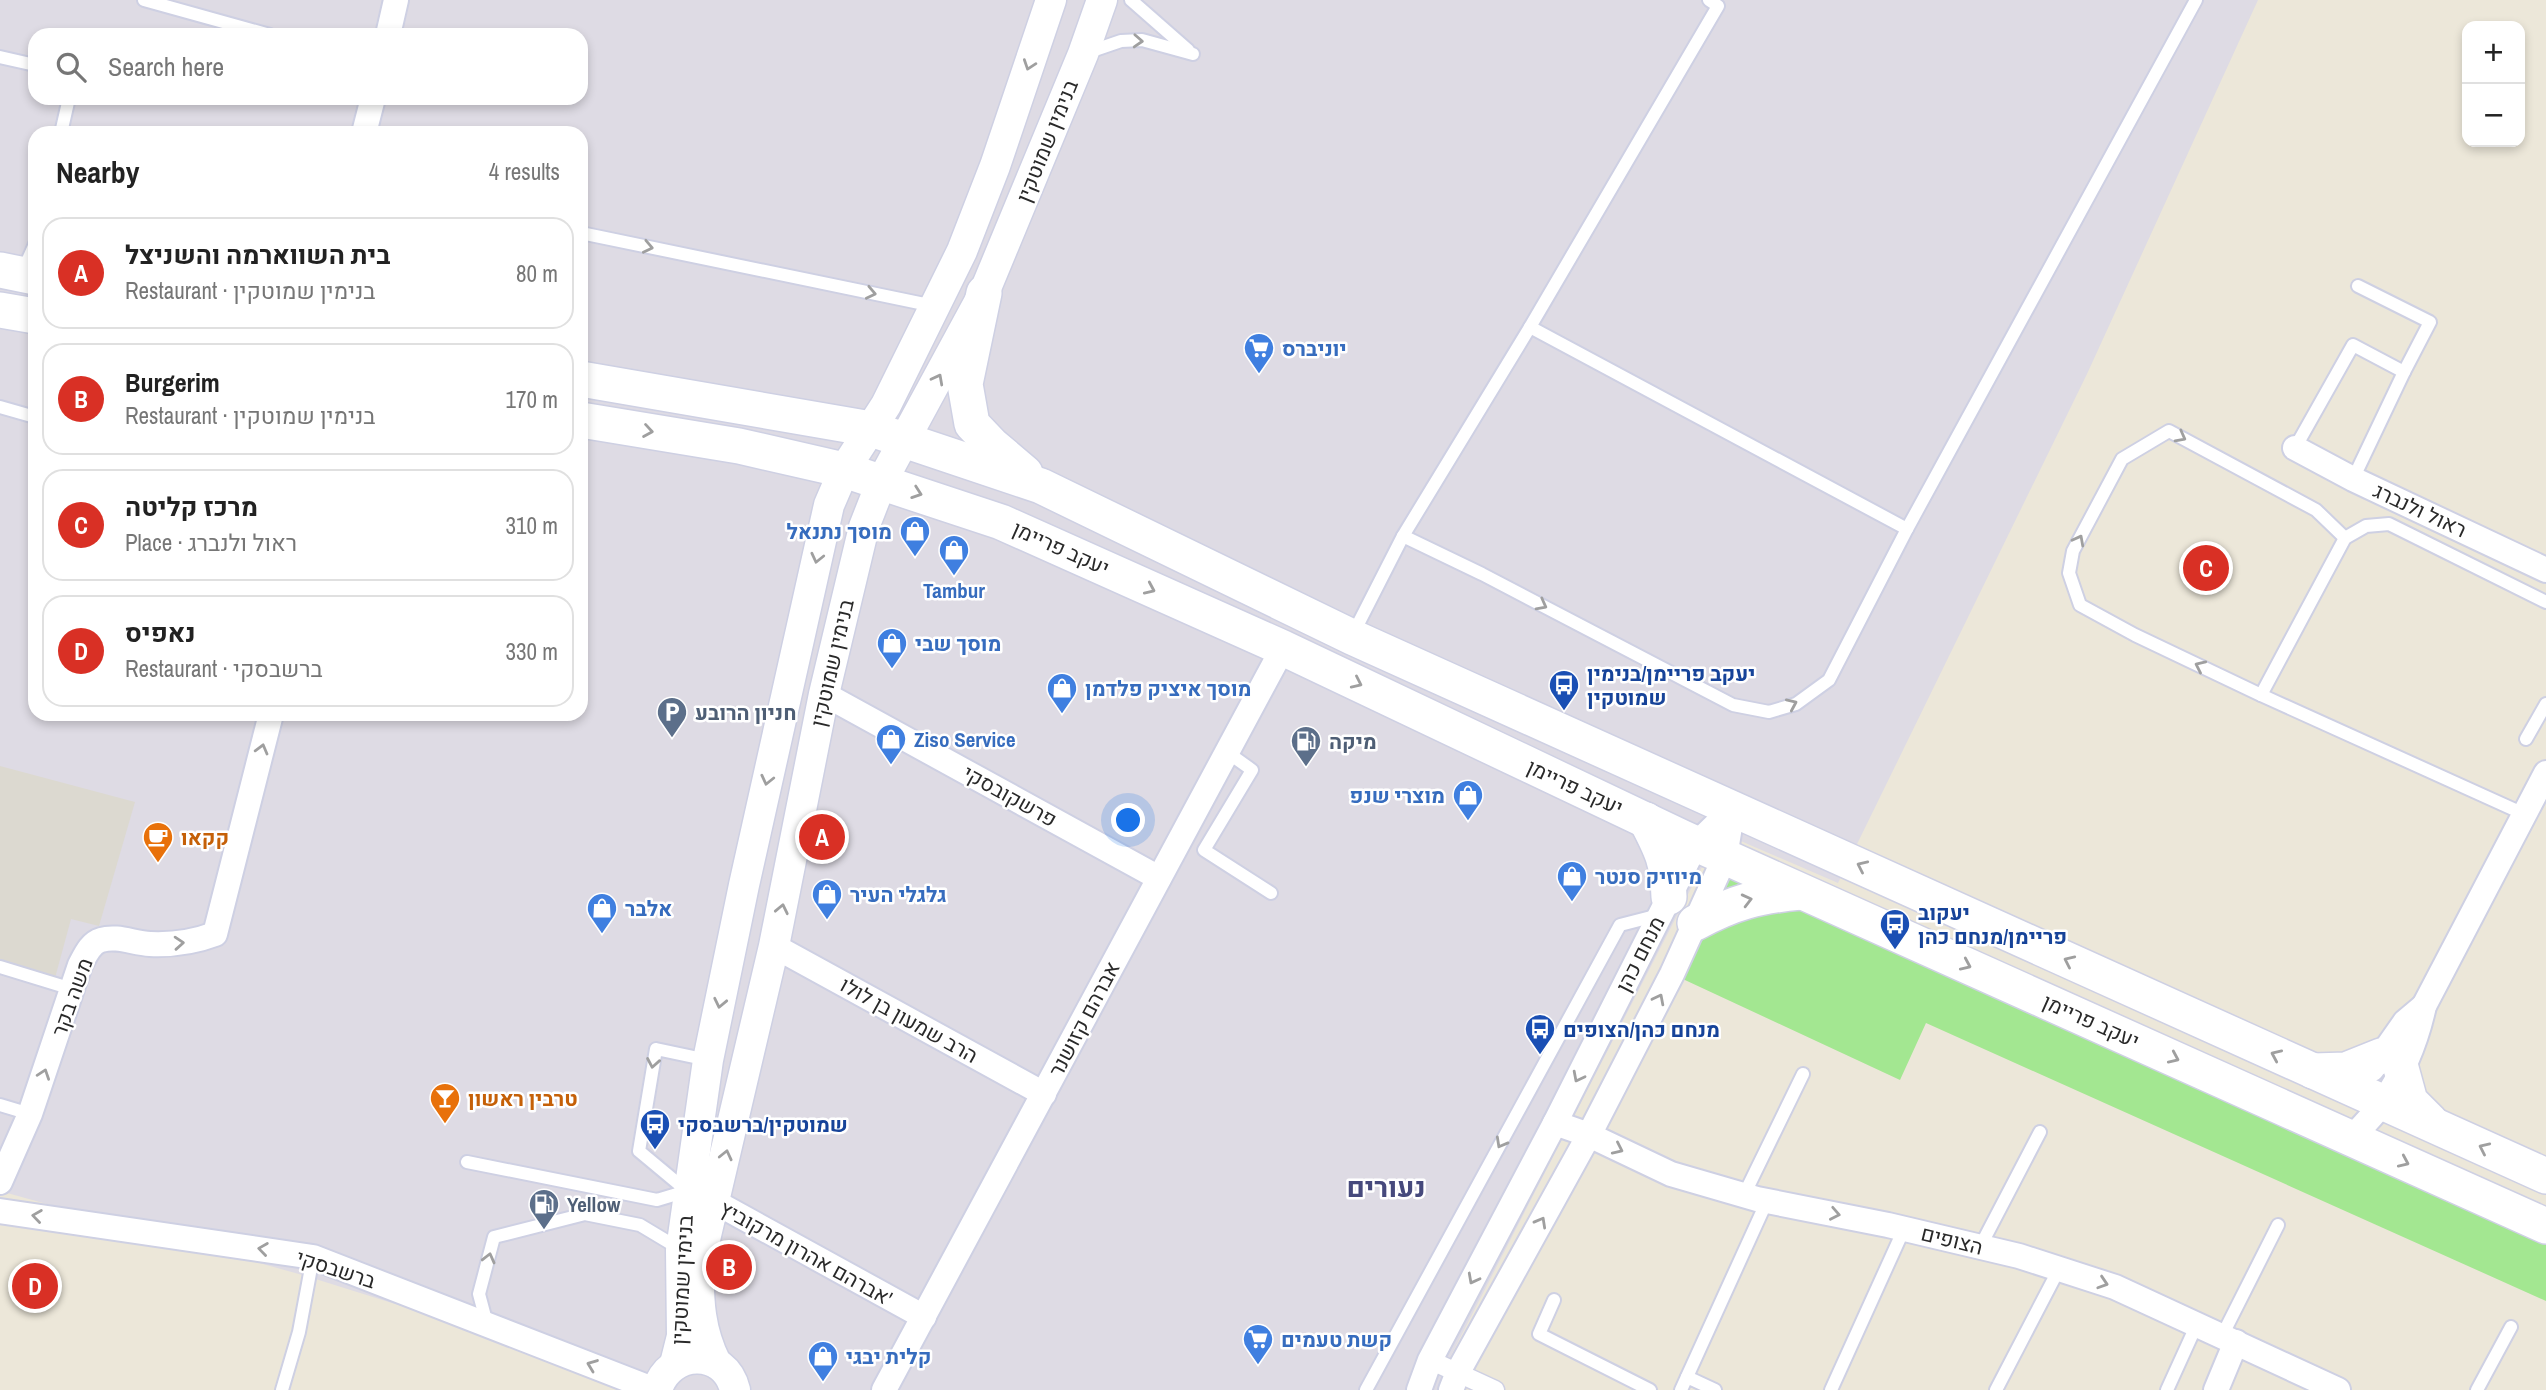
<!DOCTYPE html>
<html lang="en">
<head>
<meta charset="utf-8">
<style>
	body { margin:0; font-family:"Archivo Narrow",Heebo,sans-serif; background:#f2f2f2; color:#222 }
	.controls { position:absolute; right:21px; top:21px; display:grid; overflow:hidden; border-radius:14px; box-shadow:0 4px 10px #0003 }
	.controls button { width:63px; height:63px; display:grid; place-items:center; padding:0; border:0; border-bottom:2px solid #e0e0e0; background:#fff; color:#222; font:35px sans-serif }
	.you { position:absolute; left:1129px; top:821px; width:24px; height:24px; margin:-18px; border:5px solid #fff; border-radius:50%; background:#1a73e8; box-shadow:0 0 0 10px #1a73e833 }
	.badge { display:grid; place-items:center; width:46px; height:46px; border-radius:50%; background:#d93025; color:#fff; font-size:23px; font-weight:700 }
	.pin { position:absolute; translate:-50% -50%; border:4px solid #fff; box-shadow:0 2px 7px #0006 }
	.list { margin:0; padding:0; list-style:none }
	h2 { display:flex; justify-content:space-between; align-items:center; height:91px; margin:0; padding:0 28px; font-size:30px }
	h2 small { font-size:23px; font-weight:400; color:#767676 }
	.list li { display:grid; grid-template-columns:46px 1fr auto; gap:21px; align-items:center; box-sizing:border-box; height:112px; margin:0 14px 14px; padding:0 14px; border:2px solid #e0e0e0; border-radius:21px }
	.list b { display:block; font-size:26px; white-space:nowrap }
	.list p { margin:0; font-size:23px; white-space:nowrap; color:#767676 }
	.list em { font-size:23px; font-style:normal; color:#767676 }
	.icon { flex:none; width:38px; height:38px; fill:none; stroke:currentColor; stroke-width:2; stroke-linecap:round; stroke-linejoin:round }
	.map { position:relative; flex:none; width:2546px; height:1390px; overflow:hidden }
	.search { position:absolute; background:#fff; box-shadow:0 4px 10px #0003; left:28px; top:28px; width:560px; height:77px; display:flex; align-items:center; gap:18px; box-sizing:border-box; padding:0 24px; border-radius:21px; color:#767676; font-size:26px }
	.panel { position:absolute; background:#fff; box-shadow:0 4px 10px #0003; left:28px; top:126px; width:560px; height:595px; border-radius:21px }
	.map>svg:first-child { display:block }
	.industrial { fill:#dedbe4; fill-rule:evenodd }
	.green { fill:#a3e791 }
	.plaza { fill:#dcd9d0 }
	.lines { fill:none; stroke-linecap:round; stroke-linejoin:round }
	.service-casing { stroke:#ced0e3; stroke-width:16 }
	.pedestrian-casing { stroke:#ced0e3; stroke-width:21 }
	.minor-casing { stroke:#ced0e3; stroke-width:28 }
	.tertiary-casing { stroke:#ced0e3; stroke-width:33 }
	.secondary-casing { stroke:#ced0e3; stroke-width:38 }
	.service { stroke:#fff; stroke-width:12 }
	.pedestrian { stroke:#fff; stroke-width:18 }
	.minor { stroke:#fff; stroke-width:24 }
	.tertiary { stroke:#fff; stroke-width:30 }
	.secondary { stroke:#fff; stroke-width:35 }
	.oneway { stroke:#9f9f9f }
	.labels { text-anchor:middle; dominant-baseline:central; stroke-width:5; stroke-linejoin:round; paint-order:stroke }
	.street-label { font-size:21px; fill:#292929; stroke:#fff }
	.shop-label { font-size:21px; font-weight:bold; fill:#366cbe; stroke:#fff; text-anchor:start }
	.transit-label { font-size:21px; font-weight:bold; fill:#164399; stroke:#fff; text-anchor:start }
	.service-label { font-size:21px; font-weight:bold; fill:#4e5e75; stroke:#fff; text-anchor:start }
	.food-label { font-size:21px; font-weight:bold; fill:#c56008; stroke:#fff; text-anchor:start }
	.district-label { font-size:28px; font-weight:bold; fill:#46497c; stroke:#fff }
</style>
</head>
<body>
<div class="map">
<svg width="2546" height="1390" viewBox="0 0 2546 1390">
	<rect width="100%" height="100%" fill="#ece7d9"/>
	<path class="industrial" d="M0,0H2258L2087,374L1838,883L1720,832L1445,1367L1437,1390H670L306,1276L0,1191ZM35,35H581V98H35ZM35,133H581V714H35Z"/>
	<path class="green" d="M1725,857L2546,1226V1301L1926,1023L1900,1080L1672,974Z"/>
	<path class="plaza" d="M0,766L135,802L99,926L71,919L55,978L0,962Z"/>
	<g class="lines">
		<g class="service-casing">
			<g id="service">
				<path d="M144,0L270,35"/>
				<path d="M1131,0L1188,50"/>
				<path d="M1086,53L1121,41L1142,40L1193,54"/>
				<path d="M0,57L35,65"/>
				<path d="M61,133L69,98"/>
				<path d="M581,233L934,306"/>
				<path d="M22,273L35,244"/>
				<path d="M1530,327L1907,529"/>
				<path d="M0,407L35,417"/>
				<path d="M2295,448L2353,345L2404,372"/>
				<path d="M2353,479L2404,372L2430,322L2358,286"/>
				<path d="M1403,536L1482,574L1733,705L1769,712L1796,704L1829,680L1907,529L2196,0"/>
				<path d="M1352,636L1403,536L1530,327L1718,6L1709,0"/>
				<path d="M2261,695L2135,635L2080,605L2069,573L2073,551L2122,459L2169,431L2316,510L2345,538"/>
				<path d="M2526,739L2546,704"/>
				<path d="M1227,752L1252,770L1204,850L1271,893"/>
				<path d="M2524,814L2261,695L2345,538L2366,526L2389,524L2546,602"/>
				<path d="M0,967L72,989"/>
				<path d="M0,1105L30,1114"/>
				<path d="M467,1162L657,1200L687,1191"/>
				<path d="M687,1191L639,1151L656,1049L708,1060"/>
				<path d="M1744,1195L1803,1074"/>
				<path d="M1980,1247L2040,1132"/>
				<path d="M1554,1300L1539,1334L1650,1390"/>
				<path d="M487,1324L479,1294L494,1237L585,1214L640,1225L680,1249"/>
				<path d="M2222,1336L2278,1225"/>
				<path d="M1687,1377L1715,1390"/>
				<path d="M282,1390L299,1332L313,1257"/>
				<path d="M1366,1390L1620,925L1659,915"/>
				<path d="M1681,1390L1767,1201"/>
				<path d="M1831,1390L1904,1229"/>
				<path d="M1996,1390L2059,1269"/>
				<path d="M2167,1390L2197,1324"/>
				<path d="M2477,1390L2511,1327"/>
			</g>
		</g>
		<g class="pedestrian-casing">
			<path id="pedestrian" d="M1430,1360L1495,1390"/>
		</g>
		<g class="minor-casing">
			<g id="minor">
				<path d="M388,35L396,0"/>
				<path d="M364,133L373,98"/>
				<path d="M2295,448L2353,479L2546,570"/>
				<path d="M824,694L1159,878"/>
				<path d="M774,946L1044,1094"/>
				<path d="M2372,1069L2405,1022L2424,1006"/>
				<path d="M1555,1123L1589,1135L1671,1174L1757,1199L1888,1225L2019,1256L2115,1287L2338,1390"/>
				<path d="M2352,1138C2362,1126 2375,1114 2384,1101C2403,1073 2417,1038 2424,1006L2546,773"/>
				<path d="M0,1182L30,1114L80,965C85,956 90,943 101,940C117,935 133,943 150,944C173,945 194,942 215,934L271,714"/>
				<path d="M698,1195L715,1202L924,1317"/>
				<path d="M0,1211L313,1257L655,1390"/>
				<path d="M884,1390L1283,648"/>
				<path d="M1419,1390L1430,1360L1555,1123L1696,844L1733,808"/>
				<path d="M1451,1390L1458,1372L1589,1135L1672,974L1725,857L1733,808"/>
				<path d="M2216,1390L2236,1342"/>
			</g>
		</g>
		<g class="tertiary-casing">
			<g id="tertiary">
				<path d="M716,1363C700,1331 698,1301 699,1265L774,946L824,694L864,527L882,481L984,293L1083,54L1102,0"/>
				<path d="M675,1364L682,1336L681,1250L708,1060L744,885L829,505L844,470L886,405L962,251L995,166L1051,0"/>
				<path d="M657,1390C669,1349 725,1347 735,1390"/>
			</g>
		</g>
		<g class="secondary-casing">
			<g id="secondary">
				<path d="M0,270L35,277"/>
				<path d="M984,293L965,384L972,424L992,445L1025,473"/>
				<path d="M0,310L35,316"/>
				<path d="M581,379L871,429L1041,486L1352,637L2546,1176"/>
				<path d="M581,420L739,446L844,470L1001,522L1283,648L1683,838L2546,1226"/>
				<path d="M1646,820C1662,850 1668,863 1669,897"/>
				<path d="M1695,923C1734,902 1758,896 1801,892"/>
				<path d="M2401,1068L2410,1101L2430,1121"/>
				<path d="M2313,1071L2346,1070L2381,1056"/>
			</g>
		</g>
		<use href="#service" class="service"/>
		<use href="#pedestrian" class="pedestrian"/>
		<use href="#minor" class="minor"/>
		<use href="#tertiary" class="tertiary"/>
		<use href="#secondary" class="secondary"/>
	</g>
	<defs><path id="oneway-chevron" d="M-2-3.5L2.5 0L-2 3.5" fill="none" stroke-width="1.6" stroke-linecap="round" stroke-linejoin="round" transform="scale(1.75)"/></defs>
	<g class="oneway">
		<use href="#oneway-chevron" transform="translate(1138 41) rotate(3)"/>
		<use href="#oneway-chevron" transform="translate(1029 65) rotate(109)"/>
		<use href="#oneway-chevron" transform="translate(648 247) rotate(12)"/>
		<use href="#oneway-chevron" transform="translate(871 293) rotate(12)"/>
		<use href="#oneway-chevron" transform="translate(938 379) rotate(-62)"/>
		<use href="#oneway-chevron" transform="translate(648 431) rotate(9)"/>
		<use href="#oneway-chevron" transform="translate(2181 437) rotate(28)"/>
		<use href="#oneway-chevron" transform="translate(917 493) rotate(19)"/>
		<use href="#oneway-chevron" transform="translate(2079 540) rotate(-62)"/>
		<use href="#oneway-chevron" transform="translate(817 558) rotate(103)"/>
		<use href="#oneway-chevron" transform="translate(1150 589) rotate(24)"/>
		<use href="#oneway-chevron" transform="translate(1542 605) rotate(28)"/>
		<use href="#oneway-chevron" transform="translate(2200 666) rotate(-155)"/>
		<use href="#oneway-chevron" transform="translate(1357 683) rotate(25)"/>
		<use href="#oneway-chevron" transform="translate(1792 704) rotate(-24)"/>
		<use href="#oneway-chevron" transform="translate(262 749) rotate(-75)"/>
		<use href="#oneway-chevron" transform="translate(767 780) rotate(103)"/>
		<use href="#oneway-chevron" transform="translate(1862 866) rotate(-155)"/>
		<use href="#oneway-chevron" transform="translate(1747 900) rotate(-14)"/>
		<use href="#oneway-chevron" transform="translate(782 909) rotate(-78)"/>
		<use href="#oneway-chevron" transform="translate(179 943) rotate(-4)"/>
		<use href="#oneway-chevron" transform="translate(2069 961) rotate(-155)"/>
		<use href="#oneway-chevron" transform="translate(1966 965) rotate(24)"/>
		<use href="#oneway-chevron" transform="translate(1659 999) rotate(-63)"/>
		<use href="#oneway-chevron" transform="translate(720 1003) rotate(102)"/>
		<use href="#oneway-chevron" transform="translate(2276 1055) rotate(-156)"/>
		<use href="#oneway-chevron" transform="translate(2174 1058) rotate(24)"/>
		<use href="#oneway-chevron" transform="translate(653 1063) rotate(100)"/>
		<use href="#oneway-chevron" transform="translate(44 1074) rotate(-71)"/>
		<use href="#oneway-chevron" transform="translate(1578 1077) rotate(117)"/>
		<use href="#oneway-chevron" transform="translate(1501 1143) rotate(119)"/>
		<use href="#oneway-chevron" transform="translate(2484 1148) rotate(-155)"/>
		<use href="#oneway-chevron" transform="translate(1618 1149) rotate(25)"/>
		<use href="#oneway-chevron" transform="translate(726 1155) rotate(-77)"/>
		<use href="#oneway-chevron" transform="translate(2404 1162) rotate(24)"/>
		<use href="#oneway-chevron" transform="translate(1835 1214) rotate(11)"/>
		<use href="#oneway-chevron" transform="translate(37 1216) rotate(-172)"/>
		<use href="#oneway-chevron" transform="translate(1541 1222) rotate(-61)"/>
		<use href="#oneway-chevron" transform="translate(263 1249) rotate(-172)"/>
		<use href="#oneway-chevron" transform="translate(489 1258) rotate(-76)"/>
		<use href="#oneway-chevron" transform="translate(1473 1279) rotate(118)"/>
		<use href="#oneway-chevron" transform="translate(2103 1283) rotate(18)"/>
		<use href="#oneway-chevron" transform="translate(592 1365) rotate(-159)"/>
	</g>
	<defs>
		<g id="supermarket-pin" transform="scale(1.575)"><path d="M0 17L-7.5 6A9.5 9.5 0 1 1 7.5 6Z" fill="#3f7fe0" stroke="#fff"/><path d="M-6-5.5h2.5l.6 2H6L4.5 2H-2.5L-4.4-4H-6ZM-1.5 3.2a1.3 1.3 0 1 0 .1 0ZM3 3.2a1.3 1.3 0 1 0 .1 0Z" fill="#fff"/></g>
		<g id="shop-pin" transform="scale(1.575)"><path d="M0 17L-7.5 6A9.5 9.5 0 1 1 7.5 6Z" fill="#3f7fe0" stroke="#fff"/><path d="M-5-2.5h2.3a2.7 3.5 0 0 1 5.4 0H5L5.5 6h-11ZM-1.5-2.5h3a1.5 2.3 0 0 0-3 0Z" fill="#fff"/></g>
		<g id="bus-pin" transform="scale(1.575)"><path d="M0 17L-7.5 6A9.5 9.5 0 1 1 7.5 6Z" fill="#1a4fb4" stroke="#fff"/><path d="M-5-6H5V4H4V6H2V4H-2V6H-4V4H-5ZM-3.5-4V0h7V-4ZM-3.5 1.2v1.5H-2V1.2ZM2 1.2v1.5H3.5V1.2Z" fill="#fff"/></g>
		<g id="parking-pin" transform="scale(1.575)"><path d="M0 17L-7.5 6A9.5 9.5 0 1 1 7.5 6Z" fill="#5c6f8a" stroke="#fff"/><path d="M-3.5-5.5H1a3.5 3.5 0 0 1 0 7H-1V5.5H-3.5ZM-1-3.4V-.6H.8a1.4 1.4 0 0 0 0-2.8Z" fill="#fff"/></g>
		<g id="fuel-pin" transform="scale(1.575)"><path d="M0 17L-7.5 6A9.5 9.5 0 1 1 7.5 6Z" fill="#5c6f8a" stroke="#fff"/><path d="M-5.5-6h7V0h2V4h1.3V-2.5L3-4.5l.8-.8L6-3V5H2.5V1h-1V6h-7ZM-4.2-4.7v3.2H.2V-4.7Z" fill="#fff"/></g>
		<g id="cafe-pin" transform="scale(1.575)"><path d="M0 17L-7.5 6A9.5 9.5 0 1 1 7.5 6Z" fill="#e8710a" stroke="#fff"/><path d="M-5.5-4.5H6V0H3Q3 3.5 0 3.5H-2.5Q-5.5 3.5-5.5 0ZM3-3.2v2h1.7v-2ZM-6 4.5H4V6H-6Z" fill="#fff"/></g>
		<g id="bar-pin" transform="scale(1.575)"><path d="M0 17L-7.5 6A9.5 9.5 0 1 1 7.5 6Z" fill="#e8710a" stroke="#fff"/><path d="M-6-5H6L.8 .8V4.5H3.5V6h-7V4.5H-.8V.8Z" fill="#fff"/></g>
	</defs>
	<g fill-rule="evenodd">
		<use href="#supermarket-pin" x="1259" y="348"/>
		<use href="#shop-pin" x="915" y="531"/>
		<use href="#shop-pin" x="954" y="550"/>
		<use href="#shop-pin" x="892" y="643"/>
		<use href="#bus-pin" x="1564" y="685"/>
		<use href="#shop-pin" x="1062" y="688"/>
		<use href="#parking-pin" x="672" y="712"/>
		<use href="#shop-pin" x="891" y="739"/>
		<use href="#fuel-pin" x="1306" y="741"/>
		<use href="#shop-pin" x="1468" y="795"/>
		<use href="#cafe-pin" x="158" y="837"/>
		<use href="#shop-pin" x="1572" y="876"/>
		<use href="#shop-pin" x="827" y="894"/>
		<use href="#shop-pin" x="602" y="908"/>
		<use href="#bus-pin" x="1895" y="924"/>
		<use href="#bus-pin" x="1540" y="1029"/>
		<use href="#bar-pin" x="445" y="1098"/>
		<use href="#bus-pin" x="655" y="1124"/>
		<use href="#fuel-pin" x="544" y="1204"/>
		<use href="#supermarket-pin" x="1258" y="1339"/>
		<use href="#shop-pin" x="823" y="1356"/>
	</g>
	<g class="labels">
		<g class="street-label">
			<text transform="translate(1047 141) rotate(-68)">בנימין שמוטקין</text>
			<text transform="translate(2420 510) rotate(25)">ראול ולנברג</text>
			<text transform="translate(1061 548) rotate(24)">יעקב פריימן</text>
			<text transform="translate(832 663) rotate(-77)">בנימין שמוטקין</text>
			<text transform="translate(1575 787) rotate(25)">יעקב פריימן</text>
			<text transform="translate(1010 796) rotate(29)">פרשקובסקי</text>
			<text transform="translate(1640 954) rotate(-63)">מנחם כהן</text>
			<text transform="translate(72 997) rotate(-70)">משה בקר</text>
			<text transform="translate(1084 1019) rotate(-62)">אברהם קזושנר</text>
			<text transform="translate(909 1020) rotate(29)">הרב שמעון בן לולו</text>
			<text transform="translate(2091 1021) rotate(24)">יעקב פריימן</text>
			<text transform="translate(1952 1240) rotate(14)">הצופים</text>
			<text transform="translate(806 1253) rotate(29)">אברהם אהרון מרקוביץ'</text>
			<text transform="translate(336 1269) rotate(18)">ברשבסקי</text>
			<text transform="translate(682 1280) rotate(-87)">בנימין שמוטקין</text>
		</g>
		<g class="shop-label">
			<text x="1282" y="348">יוניברס</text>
			<text x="892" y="531" text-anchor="end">מוסך נתנאל</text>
			<text x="954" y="590" text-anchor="middle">Tambur</text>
			<text x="915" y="643">מוסך שבי</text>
			<text x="1085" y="688">מוסך איציק פלדמן</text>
			<text x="914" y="739">Ziso Service</text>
			<text x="1445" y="795" text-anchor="end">מוצרי שנפ</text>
			<text x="1595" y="876">מיוזיק סנטר</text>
			<text x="850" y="894">גלגלי העיר</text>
			<text x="625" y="908">אלבר</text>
			<text x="1281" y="1339">קשת טעמים</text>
			<text x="846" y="1356">קלית יבגי</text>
		</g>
		<g class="transit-label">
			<text x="1587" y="673">יעקב פריימן/בנימין<tspan x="1587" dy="24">שמוטקין</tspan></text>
			<text x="1918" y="912">יעקוב<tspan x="1918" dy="24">פריימן/מנחם כהן</tspan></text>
			<text x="1563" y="1029">מנחם כהן/הצופים</text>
			<text x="678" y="1124">שמוטקין/ברשבסקי</text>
		</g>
		<g class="service-label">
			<text x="695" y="712">חניון הרובע</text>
			<text x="1329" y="741">מיקה</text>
			<text x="567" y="1204">Yellow</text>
		</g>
		<g class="food-label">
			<text x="181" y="837">קקאו</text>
			<text x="468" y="1098">טרבין ראשון</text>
		</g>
		<g class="district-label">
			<text x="1386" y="1187">נעורים</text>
		</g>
	</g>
</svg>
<div class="controls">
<button>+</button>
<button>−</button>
</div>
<div class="you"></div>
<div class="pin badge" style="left:822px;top:837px">A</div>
<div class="pin badge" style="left:729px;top:1267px">B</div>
<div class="pin badge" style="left:2206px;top:568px">C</div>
<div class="pin badge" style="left:35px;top:1286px">D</div>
<div class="search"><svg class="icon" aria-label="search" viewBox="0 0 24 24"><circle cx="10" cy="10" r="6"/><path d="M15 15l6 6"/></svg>Search here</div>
<section class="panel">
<h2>Nearby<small>4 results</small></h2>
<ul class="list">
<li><span class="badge">A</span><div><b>בית השווארמה והשניצל</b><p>Restaurant · בנימין שמוטקין</p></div><em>80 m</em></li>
<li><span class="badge">B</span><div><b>Burgerim</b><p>Restaurant · בנימין שמוטקין</p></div><em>170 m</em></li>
<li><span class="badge">C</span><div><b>מרכז קליטה</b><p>Place · ראול ולנברג</p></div><em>310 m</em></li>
<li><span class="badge">D</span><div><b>נאפיס</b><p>Restaurant · ברשבסקי</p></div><em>330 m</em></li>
</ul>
</section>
</div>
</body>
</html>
